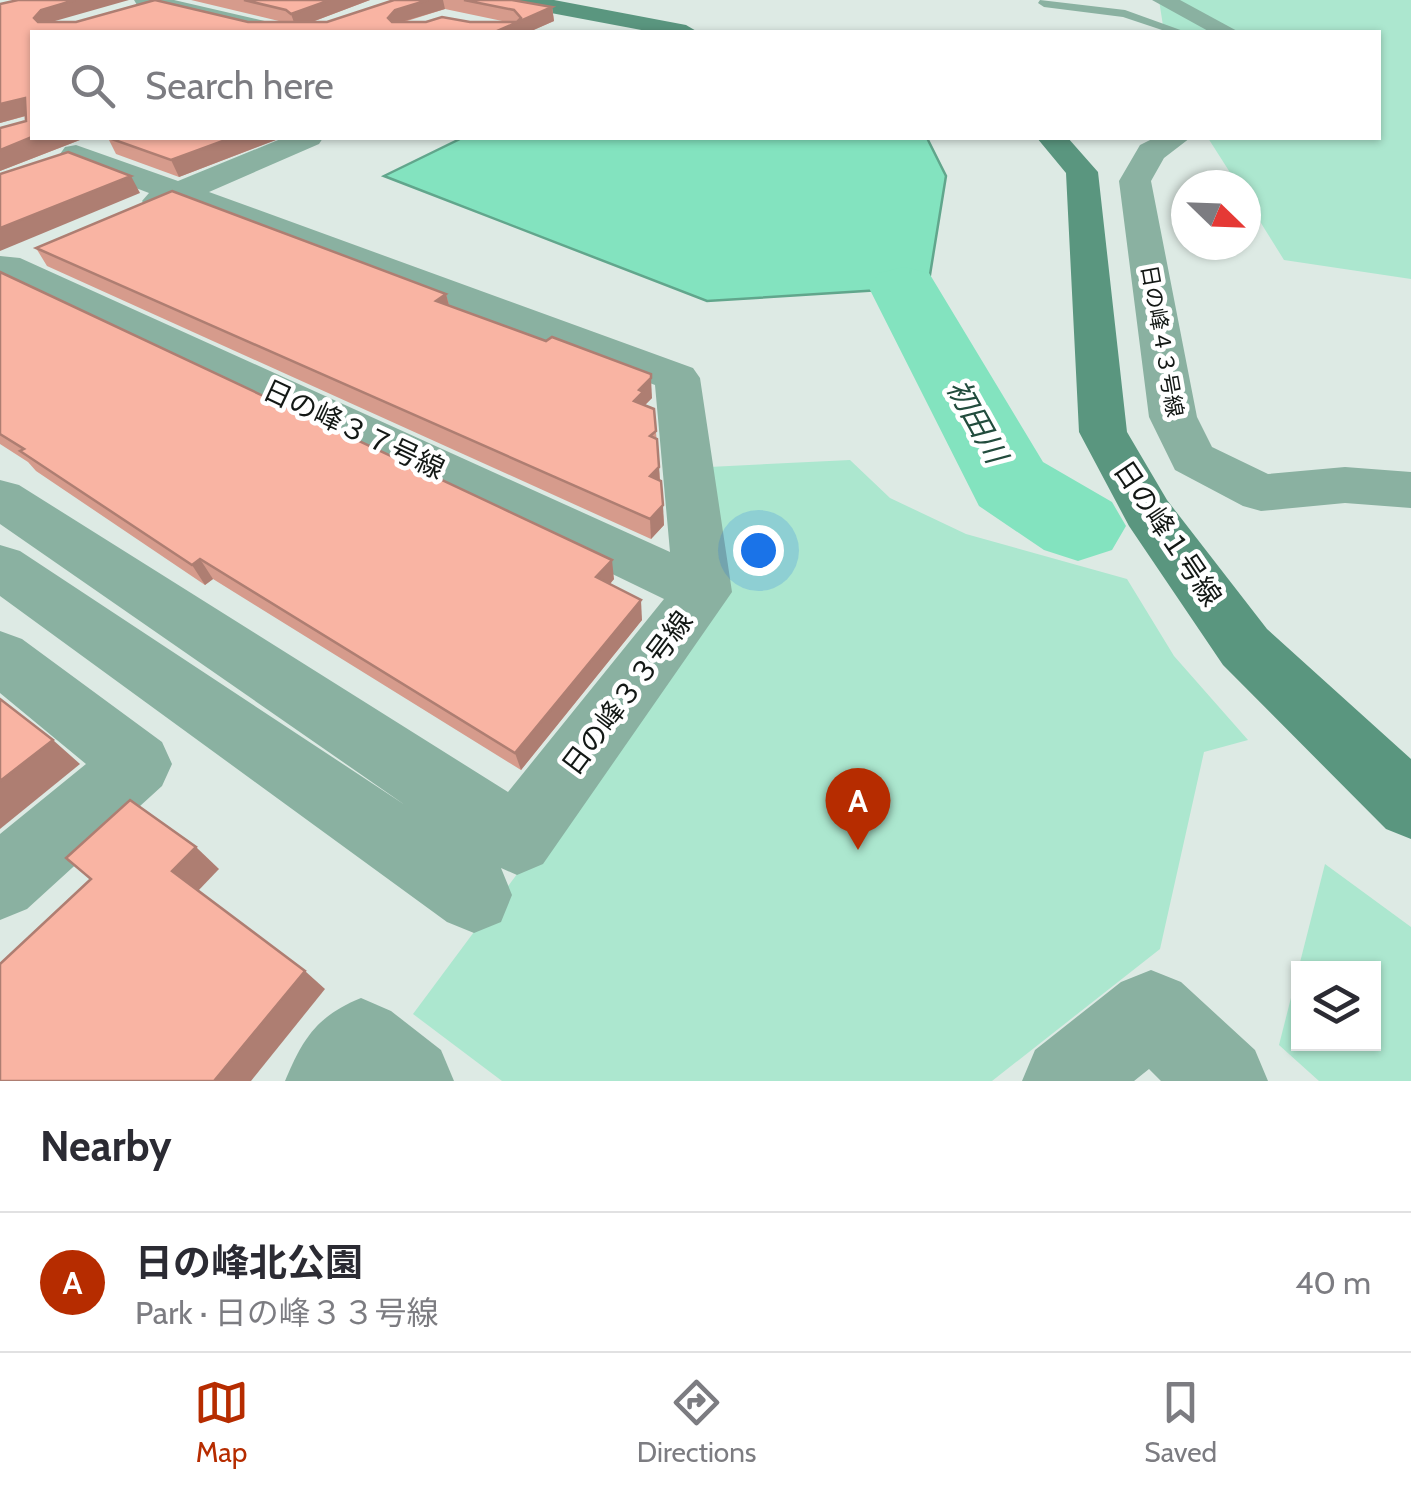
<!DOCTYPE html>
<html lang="en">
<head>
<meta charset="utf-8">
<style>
	body { margin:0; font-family:Cabin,"Noto Sans JP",sans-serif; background:#f7f7f7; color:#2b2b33 }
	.controls { position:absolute; right:30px; bottom:30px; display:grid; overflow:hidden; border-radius:0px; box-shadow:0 2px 8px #0004 }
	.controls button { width:90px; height:90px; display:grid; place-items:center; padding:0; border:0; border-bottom:2px solid #e1e1e2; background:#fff; color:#2b2b33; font:50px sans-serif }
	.compass { position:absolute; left:1171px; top:170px; width:90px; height:90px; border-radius:50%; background:#fff; box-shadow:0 2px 8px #0004; rotate:113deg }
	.you { position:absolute; left:758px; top:550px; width:35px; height:35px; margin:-25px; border:8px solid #fff; border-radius:50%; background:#1a73e8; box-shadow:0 0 0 15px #1a73e833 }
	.badge { display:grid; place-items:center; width:65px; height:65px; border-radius:50%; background:#b62c00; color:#fff; font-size:32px; font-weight:700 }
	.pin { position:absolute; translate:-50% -82px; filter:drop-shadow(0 2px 5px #0008) }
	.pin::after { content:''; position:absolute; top:52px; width:35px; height:30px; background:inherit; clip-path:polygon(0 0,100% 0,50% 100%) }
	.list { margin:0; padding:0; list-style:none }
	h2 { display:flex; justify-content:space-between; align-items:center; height:130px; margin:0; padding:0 40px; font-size:42px }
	h2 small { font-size:32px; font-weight:400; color:#7c7c81 }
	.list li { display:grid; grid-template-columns:65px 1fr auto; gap:30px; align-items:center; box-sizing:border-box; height:140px; padding:0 40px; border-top:2px solid #e1e1e2 }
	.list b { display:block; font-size:38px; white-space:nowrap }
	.list p { margin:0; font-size:32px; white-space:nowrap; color:#7c7c81 }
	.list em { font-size:32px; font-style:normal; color:#7c7c81 }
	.icon { flex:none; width:55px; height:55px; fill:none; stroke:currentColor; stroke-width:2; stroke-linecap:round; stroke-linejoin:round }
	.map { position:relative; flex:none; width:1411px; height:1081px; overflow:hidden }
	.search { position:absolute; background:#fff; box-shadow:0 2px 8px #0004; left:30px; right:30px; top:30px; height:110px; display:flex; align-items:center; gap:25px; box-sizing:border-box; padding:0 35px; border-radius:0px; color:#7c7c81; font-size:38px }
	.sheet { height:270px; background:#fff }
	nav { display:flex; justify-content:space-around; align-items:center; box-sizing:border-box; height:140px; border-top:2px solid #e1e1e2; background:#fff; font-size:28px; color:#7c7c81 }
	nav a { display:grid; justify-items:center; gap:5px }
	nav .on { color:#b62c00 }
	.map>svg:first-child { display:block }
	.green { fill:#ace7cf; fill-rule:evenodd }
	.water { fill:#83e3bf; stroke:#61a68c; stroke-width:2.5 }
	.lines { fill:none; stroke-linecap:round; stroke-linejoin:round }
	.river { fill:#83e3bf; fill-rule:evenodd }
	.lane { fill:#8ab1a1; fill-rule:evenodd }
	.street { fill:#8ab1a1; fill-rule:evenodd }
	.secondary { fill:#5a967f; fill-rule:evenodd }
	.wall { fill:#d69b8c; fill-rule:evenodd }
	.shaded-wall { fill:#ae7e72 }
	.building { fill:#f9b4a3; stroke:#ae7e72; stroke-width:2.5 }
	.labels { text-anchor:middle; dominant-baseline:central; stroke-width:9; stroke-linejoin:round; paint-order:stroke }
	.far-street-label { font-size:22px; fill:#131815; stroke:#fff }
	.street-label { font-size:28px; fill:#131815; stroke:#fff }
	.water-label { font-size:30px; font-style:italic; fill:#224c3d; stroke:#fff }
</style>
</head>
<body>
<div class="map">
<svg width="1411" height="1081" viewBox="0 0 1411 1081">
	<rect width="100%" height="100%" fill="#ddeae4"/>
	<g class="green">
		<path d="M1159,0H1411V279L1284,260L1246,199V185H1238L1208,138H1378V32H1164Z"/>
		<path d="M850,460L890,498L966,534L1127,579L1174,656L1248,740L1204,752L1160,949L992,1081H502L413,1014L726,593L709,467Z"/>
		<path d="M1325,864L1411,927V1081H1319L1279,1045ZM1374,968V1044H1298V968Z"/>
	</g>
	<path class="water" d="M462,138H927L946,176L928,287L707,301L384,176Z"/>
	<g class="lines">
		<path class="river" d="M904,267L929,273L1043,462L1112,502L1126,526L1112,550L1078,561L1044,550L979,506L869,288L879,273Z"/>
		<path class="lane" d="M1040,0L1125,10L1186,32H1168L1123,17L1044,7L1038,3Z"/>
		<g class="street">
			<path d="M134,0H174L290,27L294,32H254L137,5Z"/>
			<path d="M1152,0H1180L1239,32H1210Z"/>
			<path d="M283,138H323L319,144L209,192L693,368L700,378L732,592L543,864L517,875L501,868L512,895L501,922L474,933L447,922L0,596V545L20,551L405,805L0,524V480L19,485L508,792L664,599L0,278V256L20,258L670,552L655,385L180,204L159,211L147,208L142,201L149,193L65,161L60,154L65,147L76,145L178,181Z"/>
			<path d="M1154,138H1190L1164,158L1151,181L1197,417L1212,447L1268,474L1345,467L1411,472V508L1345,503L1261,511L1243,506L1175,470L1149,417L1119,181L1140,145Z"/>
			<path d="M0,631L22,639L162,742L172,764L162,786L27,909L0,920V834L86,764L0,693Z"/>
			<path d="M1151,970L1181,982L1255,1050L1268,1081H1161L1149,1069L1134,1081H1022L1035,1050L1121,982Z"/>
			<path d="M361,998L391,1011L441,1050L454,1081H285C303,1038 317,1016 361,998Z"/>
		</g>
		<g class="secondary">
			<path d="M508,0H554L686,25L698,32H652L519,7Z"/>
			<path d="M1037,138H1068L1098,172L1127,432L1167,500L1267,629L1411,759V839L1386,829L1223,665L1129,526L1079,432L1066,173Z"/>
		</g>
	</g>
	<g class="wall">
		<path d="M191,0H370L312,22H327L394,0H512L552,7L554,21L529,32H32V138H85L0,171V128L26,121V116L0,123V4L54,22H283ZM445,9L507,22H404Z"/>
		<path d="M108,138H281L179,177L116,154Z"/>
		<path d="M36,248L446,294L449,305L652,398L645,405L654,409L664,525L651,539L47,266Z"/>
		<path d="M0,272L614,579L610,584L642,620L521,770L213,579L205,585L36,471L28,462L0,444Z"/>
	</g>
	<g class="shaded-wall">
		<path d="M75,0H129L48,23L41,32L34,18L41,10Z"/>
		<path d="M330,0H370L296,28L291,14Z"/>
		<path d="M428,0H443L445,9L398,23L391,32L388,18L395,10Z"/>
		<path d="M552,7L554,21L529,32H495Z"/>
		<path d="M25,98L32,114L0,123V104Z"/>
		<path d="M32,137L85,138L0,171V150Z"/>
		<path d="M231,138H281L179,177L171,160Z"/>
		<path d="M131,176L140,193L0,251V228Z"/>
		<path d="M446,294L451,313L436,301Z"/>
		<path d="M651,378L652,398L644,406L634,401L639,390Z"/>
		<path d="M659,467L660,487L650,476Z"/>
		<path d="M663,505L664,525L651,539L650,519Z"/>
		<path d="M200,559L213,579L205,585L192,565Z"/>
		<path d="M612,560L614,579L599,597L596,577Z"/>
		<path d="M641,600L642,620L521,770L515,753Z"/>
		<path d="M53,740L80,764L0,829V781Z"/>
		<path d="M196,847L219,869L197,892L172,871Z"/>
		<path d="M305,971L325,989L251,1081H214Z"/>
	</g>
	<g class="building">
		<path d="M18,0H75L41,10L34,18L38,22H76L155,0L248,22H327L394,0H428L395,10L388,18L392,22H426L442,17L470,22H517L521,18L514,10L464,0H512L552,7L495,32H32V137L0,150V128L26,121L25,98L0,104V4Z"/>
		<path d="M244,0H330L291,14L286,10Z"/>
		<path d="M109,138H231L171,160Z"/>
		<path d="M68,152L131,176L0,228V174Z"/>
		<path d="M172,191L446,294L436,301L546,341L552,337L651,374V378L639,390L643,392L634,401L654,409L656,431L650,436L657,439L659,467L650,476L661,481L663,505L650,519L36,248Z"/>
		<path d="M0,272L612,560L596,577L641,600L515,753L200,559L192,565L20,451L24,449L0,434Z"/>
		<path d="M0,699L53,740L0,781Z"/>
		<path d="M130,800L196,847L172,871L305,971L214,1081H0V964L91,879L66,858Z"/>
	</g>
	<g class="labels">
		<g class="far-street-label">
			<text transform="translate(1162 341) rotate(80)">日の峰４３号線</text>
		</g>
		<g class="street-label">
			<text transform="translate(354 429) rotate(25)">日の峰３７号線</text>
			<text transform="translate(1168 533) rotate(56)">日の峰１号線</text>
			<text transform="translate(627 693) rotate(-53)">日の峰３３号線</text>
		</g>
		<g class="water-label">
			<text transform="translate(977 421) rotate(61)">初田川</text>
		</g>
	</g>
</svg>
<div class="controls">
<button><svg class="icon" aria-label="layers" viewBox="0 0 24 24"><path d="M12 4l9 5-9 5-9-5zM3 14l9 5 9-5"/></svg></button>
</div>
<svg class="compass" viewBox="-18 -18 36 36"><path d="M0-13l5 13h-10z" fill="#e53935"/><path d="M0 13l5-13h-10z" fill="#7c7c81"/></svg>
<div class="you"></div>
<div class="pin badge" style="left:858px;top:850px">A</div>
<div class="search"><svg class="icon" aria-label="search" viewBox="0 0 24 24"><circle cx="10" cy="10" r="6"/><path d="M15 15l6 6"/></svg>Search here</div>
</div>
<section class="sheet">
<h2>Nearby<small></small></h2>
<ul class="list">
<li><span class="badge">A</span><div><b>日の峰北公園</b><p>Park · 日の峰３３号線</p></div><em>40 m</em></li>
</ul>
</section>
<nav>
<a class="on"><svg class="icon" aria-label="map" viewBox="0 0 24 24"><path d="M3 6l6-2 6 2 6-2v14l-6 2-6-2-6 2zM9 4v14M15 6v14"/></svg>Map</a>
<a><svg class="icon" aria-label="directions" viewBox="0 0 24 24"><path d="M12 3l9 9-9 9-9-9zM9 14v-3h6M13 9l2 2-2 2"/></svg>Directions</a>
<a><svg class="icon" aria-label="saved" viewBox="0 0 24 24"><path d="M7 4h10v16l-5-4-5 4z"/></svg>Saved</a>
</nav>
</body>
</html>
